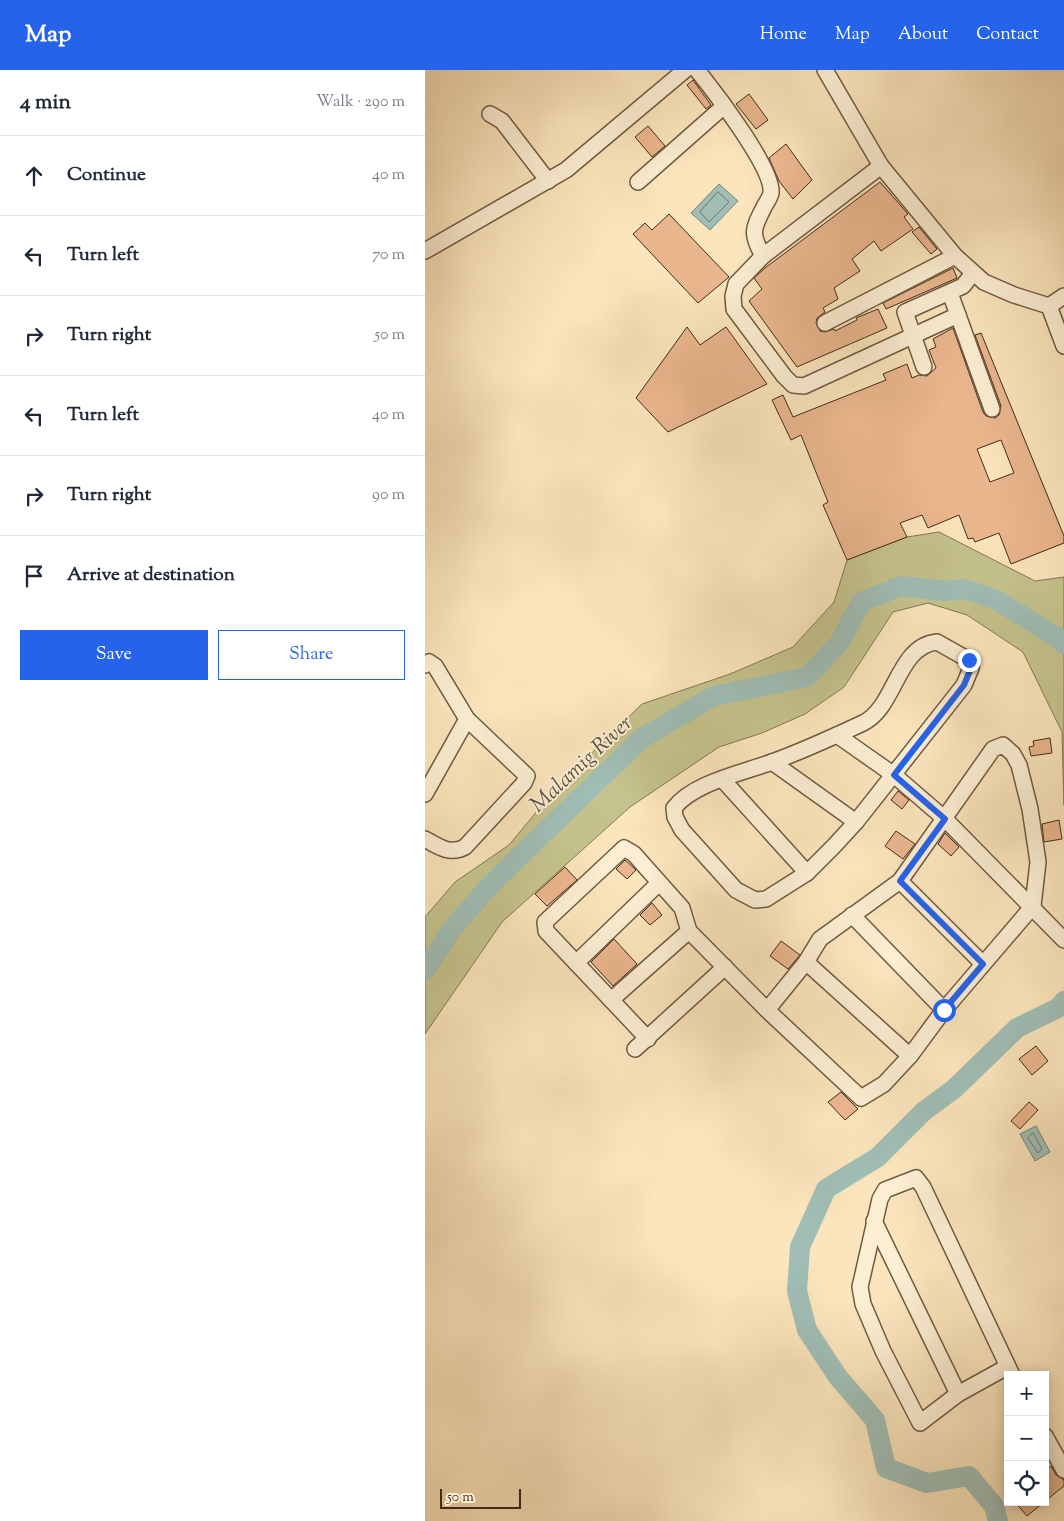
<!DOCTYPE html>
<html lang="en">
<head>
<meta charset="utf-8">
<style>
	body { margin:0; font-family:"Sorts Mill Goudy",serif; background:#f6f6f7; color:#1f2937 }
	.controls { position:absolute; right:15px; bottom:15px; display:grid; overflow:hidden; border-radius:0px; box-shadow:0 2px 12px #0003 }
	.controls button { width:45px; height:45px; display:grid; place-items:center; padding:0; border:0; border-bottom:1px solid #e0e1e3; background:#fff; color:#1f2937; font:25px sans-serif }
	.scale { position:absolute; left:15px; bottom:12px; width:81px; box-sizing:border-box; padding-left:5px; border:2px solid #422b19; border-top:0; font-size:14px; line-height:18px; white-space:nowrap; color:#422b19; -webkit-text-stroke:4px #fceed3; paint-order:stroke }
	.stop { position:absolute; width:15px; height:15px; margin:-11px; border:4px solid #2563eb; border-radius:50%; background:#fff }
	.stop.end { background:#2563eb; border-color:#fff; box-shadow:0 1px 5px #0008 }
	.list { margin:0; padding:0; list-style:none }
	h2 { display:flex; justify-content:space-between; align-items:center; height:65px; margin:0; padding:0 20px; font-size:21px }
	h2 small { font-size:16px; font-weight:400; color:#747a83 }
	.list li { display:grid; grid-template-columns:32px 1fr auto; gap:15px; align-items:center; box-sizing:border-box; height:80px; padding:0 20px; border-top:1px solid #e0e1e3 }
	.list b { display:block; font-size:19px; white-space:nowrap }
	.list em { font-size:16px; font-style:normal; color:#747a83 }
	.actions { display:flex; gap:10px; padding:15px 20px }
	.actions a { flex:1; padding:11px 0; border:1px solid #2563eb; border-radius:0px; text-align:center; font-size:18px; color:#2563eb }
	.actions .main { background:#2563eb; color:#fff }
	.icon { flex:none; width:28px; height:28px; fill:none; stroke:currentColor; stroke-width:2; stroke-linecap:round; stroke-linejoin:round }
	.map { position:relative; flex:none; width:639px; height:1451px; overflow:hidden }
	header { display:flex; align-items:center; gap:30px; box-sizing:border-box; height:70px; padding:0 25px; background:#2563eb; color:#fff }
	header strong { font-size:24px }
	nav { display:flex; gap:28px; margin-inline-start:auto; font-size:18px }
	main { display:flex }
	aside { flex:1; background:#fff }
	.map>svg:first-child { display:block }
	.green { fill:#c5c38d; stroke:#847753 }
	.water { fill:#a0beb6; stroke:#7a8377 }
	.lines { fill:none; stroke-linecap:round; stroke-linejoin:round }
	.shore { stroke:#717468; stroke-width:1 }
	.river { stroke:#a0beb6; stroke-width:20 }
	.building { fill:#eab68e; stroke:#422b19; fill-rule:evenodd }
	.minor-casing { stroke:#705a42; stroke-width:18 }
	.minor { stroke:#fceed3; stroke-width:15 }
	.route { stroke:#2563eb; stroke-width:6 }
	.labels { text-anchor:middle; dominant-baseline:central; stroke-width:4; stroke-linejoin:round; paint-order:stroke }
	.water-label { font-size:22px; font-style:italic; fill:#5a5040; stroke:#fceed3 }
</style>
</head>
<body>
<header>
<strong>Map</strong>
<nav><a>Home</a><a>Map</a><a>About</a><a>Contact</a></nav>
</header>
<main>
<aside>
<h2>4 min<small>Walk · 290 m</small></h2>
<ul class="list">
<li><svg class="icon" aria-label="ahead" viewBox="0 0 24 24"><path d="M12 20V5M6 11l6-6 6 6"/></svg><div><b>Continue</b></div><em>40 m</em></li>
<li><svg class="icon" aria-label="left" viewBox="0 0 24 24"><path d="M17 20v-9H6M10 6l-5 5 5 5"/></svg><div><b>Turn left</b></div><em>70 m</em></li>
<li><svg class="icon" aria-label="right" viewBox="0 0 24 24"><path d="M7 20v-9h11M14 6l5 5-5 5"/></svg><div><b>Turn right</b></div><em>50 m</em></li>
<li><svg class="icon" aria-label="left" viewBox="0 0 24 24"><path d="M17 20v-9H6M10 6l-5 5 5 5"/></svg><div><b>Turn left</b></div><em>40 m</em></li>
<li><svg class="icon" aria-label="right" viewBox="0 0 24 24"><path d="M7 20v-9h11M14 6l5 5-5 5"/></svg><div><b>Turn right</b></div><em>90 m</em></li>
<li><svg class="icon" aria-label="arrive" viewBox="0 0 24 24"><path d="M6 21V4h12l-3 4 3 4H6"/></svg><div><b>Arrive at destination</b></div></li>
</ul>
<div class="actions"><a class="main">Save</a><a>Share</a></div>
</aside>
<div class="map">
<svg width="639" height="1451" viewBox="0 0 639 1451">
	<rect width="100%" height="100%" fill="#fbe5bc"/>
	<filter id="stains"><feTurbulence type="fractalNoise" baseFrequency=".004" numOctaves="4"/><feColorMatrix values="0 0 0 0 .2 0 0 0 0 .09 0 0 0 0 .02 0 0 0 .5 -.17"/></filter>
	<radialGradient id="worn" r=".72"><stop offset=".6" stop-color="#630" stop-opacity="0"/><stop offset="1" stop-color="#630" stop-opacity=".3"/></radialGradient>
	<path class="green" d="M514,462L610,511L639,507V735L637,662L598,582L542,545L503,533L468,542L419,617L380,644L337,663L294,677L205,737L77,852L0,964V847L30,812L84,775L132,717L217,634L305,604L368,577L409,532L422,490L482,467Z"/>
	<g class="water">
		<path d="M294,114L313,131L285,160L266,143Z"/>
		<path d="M611,1056L625,1082L610,1091L595,1064Z"/>
	</g>
	<g class="lines">
		<g class="shore">
			<path d="M293,122L304,132L284,152L275,142Z"/>
			<path d="M608,1063L617,1079L613,1083L603,1068Z"/>
		</g>
		<g class="river">
			<path d="M0,900L26,860L65,815L217,668L289,626L382,607L415,572L436,532L476,516L519,521L539,519L570,529L636,570L639,574"/>
			<path d="M573,1451L569,1436L544,1406L502,1413L461,1398L450,1350L413,1307L382,1260L372,1221L375,1177L401,1119L453,1087L499,1041L529,1019L592,958L633,938L639,931"/>
		</g>
	</g>
	<g class="building">
		<path d="M268,10L286,35L281,39L262,15Z"/>
		<path d="M324,24L343,50L331,59L311,34Z"/>
		<path d="M223,56L240,76L227,87L210,67Z"/>
		<path d="M361,74L387,110L368,129L354,111L344,88Z"/>
		<path d="M455,112L483,144L479,147L488,159L456,181L449,171L427,189L435,201L409,218L413,229L398,238L400,242L392,248L391,253L395,261L400,262L409,259L410,261L432,250L431,248L453,239L462,258L372,297L324,231L337,219L329,208L340,198Z"/>
		<path d="M244,144L304,207L273,233L208,164L220,153L227,160Z"/>
		<path d="M494,157L512,179L506,184L487,162Z"/>
		<path d="M528,198L532,208L461,239L458,233Z"/>
		<path d="M262,257L275,275L301,257L342,314L243,362L211,328Z"/>
		<path d="M528,258L558,342L561,346L570,348L574,345L576,336L550,265L556,263L639,466V473L586,494L574,463L550,472L548,468L543,469L534,445L503,458L497,445L475,453L482,467L422,490L398,435L403,432L376,365L366,370L347,330L358,325L368,347L461,310L458,304L482,294L487,308L494,305L502,306L511,298L504,280L511,277L508,269ZM576,370L589,403L565,412L552,379Z"/>
		<path d="M625,668L627,683L606,686L604,677L609,676L608,671Z"/>
		<path d="M473,721L484,730L477,739L466,730Z"/>
		<path d="M634,750L637,769L619,772L617,754Z"/>
		<path d="M471,761L490,774L478,789L460,776Z"/>
		<path d="M520,763L534,777L526,786L513,774Z"/>
		<path d="M200,790L211,800L202,809L191,799Z"/>
		<path d="M140,797L152,810L122,836L110,824Z"/>
		<path d="M227,833L237,845L225,855L215,845Z"/>
		<path d="M189,869L212,894L188,916L166,892Z"/>
		<path d="M356,871L375,885L363,899L345,886Z"/>
		<path d="M611,976L623,991L607,1005L594,989Z"/>
		<path d="M416,1022L433,1039L420,1050L403,1032Z"/>
		<path d="M604,1032L613,1040L595,1059L586,1051Z"/>
		<path d="M626,1396L631,1405L639,1410V1416L620,1431V1401Z"/>
		<path d="M590,1432H619L602,1446Z"/>
	</g>
	<g class="lines">
		<g class="minor-casing">
			<g id="minor">
				<path d="M272,0C289,21 349,99 346,123C345,128 341,133 339,137C328,159 325,163 338,186"/>
				<path d="M400,0L456,96L530,186L559,212L589,225L624,236L639,276"/>
				<path d="M65,44L77,51L123,111"/>
				<path d="M456,96L338,186L311,214L308,226L309,239L359,306L368,315L379,316L533,245"/>
				<path d="M213,112L298,37"/>
				<path d="M0,181L141,100L260,0"/>
				<path d="M525,223L567,339"/>
				<path d="M624,236L639,226"/>
				<path d="M400,253L530,186"/>
				<path d="M499,297L480,242L538,216L548,203"/>
				<path d="M512,572L544,590L546,598L539,615L431,752L409,776L382,803L341,829L330,830L311,820L257,760L250,747L249,738C268,713 317,703 347,692C378,681 408,667 438,653C471,637 472,576 512,572Z"/>
				<path d="M0,595L4,592L10,596L42,649L102,706L99,713L40,777C25,785 14,777 0,769"/>
				<path d="M412,665L469,705L520,749L639,870"/>
				<path d="M347,692L431,752"/>
				<path d="M297,709L382,803"/>
				<path d="M0,724L42,649"/>
				<path d="M475,811L558,894"/>
				<path d="M427,845L519,940"/>
				<path d="M381,892L485,986"/>
				<path d="M151,893L234,813"/>
				<path d="M186,930L264,861"/>
				<path d="M223,969L121,861L120,852L199,778L209,784L257,838L264,861L342,940L436,1028L459,1014L485,986L519,940L608,836L613,792L605,739L594,695L588,684L578,675L568,679L475,811L395,869L381,892L342,940"/>
				<path d="M210,979L300,897"/>
				<path d="M449,1151L533,1324"/>
				<path d="M582,1297L533,1324L495,1353L458,1281L438,1234L435,1217L455,1129L460,1120L491,1108L498,1117L587,1305"/>
				<path d="M620,1366L639,1400"/>
			</g>
		</g>
		<use href="#minor" class="minor"/>
	</g>
	<g class="lines">
		<path class="route" d="M519,940L558,894L475,811L520,749L469,705L539,615L546,598L544,590"/>
	</g>
	<g class="labels">
		<g class="water-label">
			<text transform="translate(157 695) rotate(-43)">Malamig River</text>
		</g>
	</g>
	<rect width="100%" height="100%" filter="url(#stains)"/>
	<rect width="100%" height="100%" fill="url(#worn)"/>
</svg>
<div class="controls">
<button>+</button>
<button>−</button>
<button><svg class="icon" aria-label="locate" viewBox="0 0 24 24"><circle cx="12" cy="12" r="6"/><path d="M12 2v4M12 18v4M2 12h4M18 12h4"/></svg></button>
</div>
<div class="scale">50 m</div>
<div class="stop" style="left:519px;top:940px"></div>
<div class="stop end" style="left:544px;top:590px"></div>
</div>
</main>
</body>
</html>
